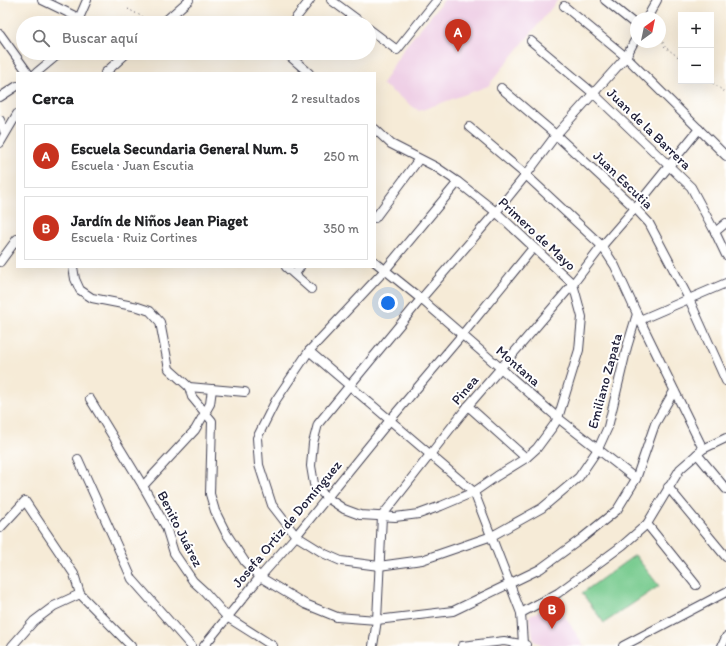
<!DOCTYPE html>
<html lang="es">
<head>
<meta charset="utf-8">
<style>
	body { margin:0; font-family:Itim,sans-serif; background:#f2f2f2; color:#202124 }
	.controls { position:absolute; right:12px; top:12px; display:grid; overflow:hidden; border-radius:0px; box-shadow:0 4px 16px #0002 }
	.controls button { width:36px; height:36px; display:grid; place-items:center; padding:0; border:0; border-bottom:1px solid #e0e0e0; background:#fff; color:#202124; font:20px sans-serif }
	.compass { position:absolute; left:630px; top:12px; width:36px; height:36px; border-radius:50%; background:#fff; box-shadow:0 4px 16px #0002; rotate:33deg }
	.you { position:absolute; left:388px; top:303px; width:14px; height:14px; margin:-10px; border:3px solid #fff; border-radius:50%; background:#1a73e8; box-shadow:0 0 0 6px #1a73e833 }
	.badge { display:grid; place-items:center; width:26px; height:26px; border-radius:50%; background:#c8321e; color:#fff; font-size:13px; font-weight:700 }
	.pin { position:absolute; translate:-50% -33px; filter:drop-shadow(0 1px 2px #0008) }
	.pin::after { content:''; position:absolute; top:21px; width:14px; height:12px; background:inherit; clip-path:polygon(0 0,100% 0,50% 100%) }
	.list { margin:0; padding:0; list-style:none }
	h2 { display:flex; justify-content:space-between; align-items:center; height:52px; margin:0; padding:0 16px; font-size:17px }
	h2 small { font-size:13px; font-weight:400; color:#757577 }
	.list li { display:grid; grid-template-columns:26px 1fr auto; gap:12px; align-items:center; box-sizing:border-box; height:64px; margin:0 8px 8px; padding:0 8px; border:1px solid #e0e0e0; border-radius:0px }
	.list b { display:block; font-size:15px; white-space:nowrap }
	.list p { margin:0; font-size:13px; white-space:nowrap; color:#757577 }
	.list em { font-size:13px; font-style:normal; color:#757577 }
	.icon { flex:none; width:22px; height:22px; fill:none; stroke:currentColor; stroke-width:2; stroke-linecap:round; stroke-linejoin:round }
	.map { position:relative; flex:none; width:726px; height:646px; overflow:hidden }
	.search { position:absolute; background:#fff; box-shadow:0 4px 16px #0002; left:16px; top:16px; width:360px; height:44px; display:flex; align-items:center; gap:10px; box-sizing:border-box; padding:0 14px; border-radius:22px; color:#757577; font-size:15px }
	.panel { position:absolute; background:#fff; box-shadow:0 4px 16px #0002; left:16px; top:72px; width:360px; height:196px; border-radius:0px }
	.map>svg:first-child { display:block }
	.built { fill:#efd0e6 }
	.pitch { fill:#76ca8d; stroke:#4c7664 }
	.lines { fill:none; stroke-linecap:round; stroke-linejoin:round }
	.street-casing { stroke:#424052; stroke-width:10 }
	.path { stroke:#424052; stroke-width:1; stroke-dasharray:1 3; stroke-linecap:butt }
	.street { stroke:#fff; stroke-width:8 }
	.labels { text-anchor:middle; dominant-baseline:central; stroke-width:4; stroke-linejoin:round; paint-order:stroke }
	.street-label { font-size:14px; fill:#22223b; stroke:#fff }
</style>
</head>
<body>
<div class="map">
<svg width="726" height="646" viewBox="0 0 726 646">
	<rect width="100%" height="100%" fill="#fff"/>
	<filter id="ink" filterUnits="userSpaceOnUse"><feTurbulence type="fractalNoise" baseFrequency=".025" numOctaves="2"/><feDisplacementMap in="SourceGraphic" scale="8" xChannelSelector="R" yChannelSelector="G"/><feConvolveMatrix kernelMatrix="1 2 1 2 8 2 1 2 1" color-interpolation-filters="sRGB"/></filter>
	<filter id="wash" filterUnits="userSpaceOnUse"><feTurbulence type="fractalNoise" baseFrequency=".012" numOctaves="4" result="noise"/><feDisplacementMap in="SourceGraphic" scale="16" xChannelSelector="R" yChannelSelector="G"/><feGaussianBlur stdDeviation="0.9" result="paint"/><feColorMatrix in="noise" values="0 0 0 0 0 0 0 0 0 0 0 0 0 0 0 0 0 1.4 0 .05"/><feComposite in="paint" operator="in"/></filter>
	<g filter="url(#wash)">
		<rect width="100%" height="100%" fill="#f6ebd7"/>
		<g class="built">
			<path d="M444,0H558L488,86L419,111L382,84L404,48Z"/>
			<path d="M556,602L584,646H545L534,641L529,616Z"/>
		</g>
		<path class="pitch" d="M635,555L659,586L604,623L582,593Z"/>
	</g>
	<g filter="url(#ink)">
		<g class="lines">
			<g class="street-casing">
				<g id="street">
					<path d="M42,0L79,18"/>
					<path d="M331,0L362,23"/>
					<path d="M605,0L636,25"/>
					<path d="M564,6L626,57L726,156"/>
					<path d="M647,18L657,0"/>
					<path d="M77,23L87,0"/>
					<path d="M163,23L189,0"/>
					<path d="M292,23L310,0"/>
					<path d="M369,29L397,50L437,0"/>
					<path d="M0,34L28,73"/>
					<path d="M531,41L594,94L691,187L715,232L726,255"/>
					<path d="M286,53L309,73"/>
					<path d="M36,73L60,53"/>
					<path d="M105,73L127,53"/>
					<path d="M501,88L556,135L635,208L649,223L689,299L726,381"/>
					<path d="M0,97L17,86"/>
					<path d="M0,120L5,133"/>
					<path d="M469,127L526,175L602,246L615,266L637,314L703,449"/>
					<path d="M375,129L391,144L436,167L458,182L496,212L573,284L582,317L579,350L558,418L554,425L537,448L526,458L497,476L474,492L441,506L419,514L395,517L360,515L344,509L326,497L314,484L311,466L313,443L318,424L421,299L496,212L526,175L556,135L626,57L636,38"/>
					<path d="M0,143L17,114"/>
					<path d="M458,182L386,269L309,351L276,400L257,438L259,465L272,505L296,536L325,554L341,561L379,566L422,560L492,536L542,508L579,477L598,449L608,427L627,347L637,314"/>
					<path d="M375,218L419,159"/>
					<path d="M715,232L726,223"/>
					<path d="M0,262L17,239"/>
					<path d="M375,262L421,299L558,418L636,479"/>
					<path d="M73,267L75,279L80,290L92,298L138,307L150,311L160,322L169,369L189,387L245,392"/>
					<path d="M286,267L311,289"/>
					<path d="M295,274L300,267"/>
					<path d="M640,320L726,283"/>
					<path d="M309,351L474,492L521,613L523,644L522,646"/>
					<path d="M189,387L192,397L212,421L210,494L215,511L226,533L245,562L260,577L305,604L337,617L377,620L453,611L540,569L581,539L617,510L636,479L655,424L674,391"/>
					<path d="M90,399L143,486L166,527L174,553L193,581L205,592L227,617L273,646"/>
					<path d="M468,406L526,458"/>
					<path d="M697,454L726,489"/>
					<path d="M78,459L132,579L191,646"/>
					<path d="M143,486L195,430L210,404L212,389"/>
					<path d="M668,487L726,557"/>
					<path d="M647,524L696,585"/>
					<path d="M0,528L25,501L74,574L80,594L131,646"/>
					<path d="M521,613L558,593L623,545L647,524L680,469L703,449L726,438"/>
					<path d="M12,646L34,621L54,606L80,594"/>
					<path d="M204,646L260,577L296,536L390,420L462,335L533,248"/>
					<path d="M373,646L377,620L382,516L468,406L573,284L602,246L635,208L699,129"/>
					<path d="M462,646L504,641L526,645"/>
					<path d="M623,646L726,592"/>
					<path d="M722,646L726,637"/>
				</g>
			</g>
			<g class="path">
				<path d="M128,9L154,23"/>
				<path d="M660,35L665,47L681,59"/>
				<path d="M710,81L726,93"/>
			</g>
			<use href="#street" class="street"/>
		</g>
	</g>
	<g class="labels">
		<g class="street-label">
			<text transform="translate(649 129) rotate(44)">Juan de la Barrera</text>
			<text transform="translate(623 180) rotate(44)">Juan Escutia</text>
			<text transform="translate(537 234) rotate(43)">Primero de Mayo</text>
			<text transform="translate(518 366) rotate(41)">Montana</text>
			<text transform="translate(605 381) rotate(-75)">Emiliano Zapata</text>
			<text transform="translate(465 390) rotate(-50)">Pinea</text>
			<text transform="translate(287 524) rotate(-50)">Josefa Ortiz de Domínguez</text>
			<text transform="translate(180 529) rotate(63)">Benito Juárez</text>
		</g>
	</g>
</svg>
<div class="controls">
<button>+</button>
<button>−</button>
</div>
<svg class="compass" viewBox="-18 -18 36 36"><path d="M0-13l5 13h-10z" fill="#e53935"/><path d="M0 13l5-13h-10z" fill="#757577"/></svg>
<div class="you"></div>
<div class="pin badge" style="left:458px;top:52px">A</div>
<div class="pin badge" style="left:552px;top:629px">B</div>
<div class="search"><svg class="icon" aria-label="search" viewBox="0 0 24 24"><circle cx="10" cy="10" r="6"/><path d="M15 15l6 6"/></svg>Buscar aquí</div>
<section class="panel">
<h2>Cerca<small>2 resultados</small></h2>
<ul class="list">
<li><span class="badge">A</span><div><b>Escuela Secundaria General Num. 5</b><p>Escuela · Juan Escutia</p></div><em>250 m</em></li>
<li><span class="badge">B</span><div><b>Jardín de Niños Jean Piaget</b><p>Escuela · Ruiz Cortines</p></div><em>350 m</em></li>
</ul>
</section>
</div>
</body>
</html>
